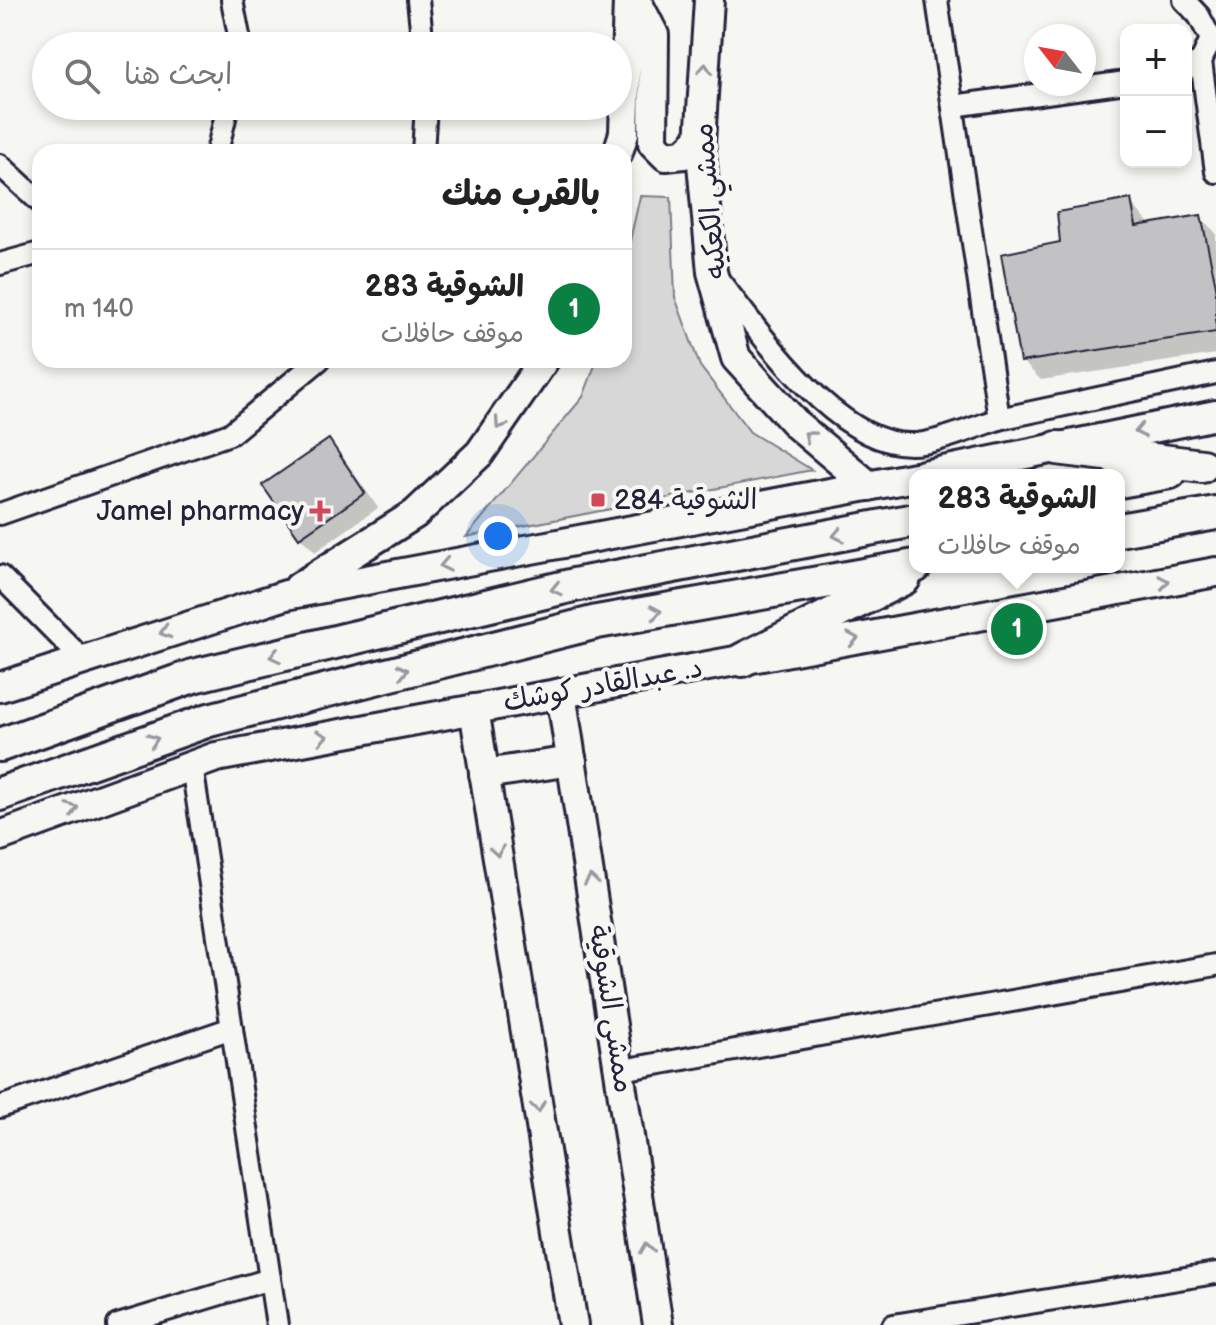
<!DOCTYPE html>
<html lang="ar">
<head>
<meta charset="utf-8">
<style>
	body { margin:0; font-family:"Balsamiq Sans","Playpen Sans Arabic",sans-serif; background:#f6f6f6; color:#222; direction:rtl }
	.controls { position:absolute; right:24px; top:24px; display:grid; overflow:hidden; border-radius:16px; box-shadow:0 4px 12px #0003 }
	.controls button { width:72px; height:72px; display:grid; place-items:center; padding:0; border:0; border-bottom:2px solid #e0e0e0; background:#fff; color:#222; font:40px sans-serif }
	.compass { position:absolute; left:1024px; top:24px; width:72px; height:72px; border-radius:50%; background:#fff; box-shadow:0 4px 12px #0003; rotate:301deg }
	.you { position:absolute; left:498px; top:536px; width:28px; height:28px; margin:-20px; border:6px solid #fff; border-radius:50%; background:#1a73e8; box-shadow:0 0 0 12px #1a73e833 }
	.badge { display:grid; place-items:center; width:52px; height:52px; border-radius:50%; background:#0b8043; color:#fff; font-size:26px; font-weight:700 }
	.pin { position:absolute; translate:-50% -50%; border:4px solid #fff; box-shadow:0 2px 8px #0006 }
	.popup { position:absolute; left:909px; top:469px; width:216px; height:104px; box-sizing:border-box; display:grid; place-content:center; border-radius:16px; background:#fff; filter:drop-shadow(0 2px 6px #0005); font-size:26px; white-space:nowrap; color:#767676 }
	.popup b { font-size:30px; color:#222 }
	.popup::after { content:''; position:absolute; left:50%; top:100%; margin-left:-16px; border:16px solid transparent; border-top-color:#fff }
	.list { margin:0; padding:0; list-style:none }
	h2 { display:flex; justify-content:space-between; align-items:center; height:104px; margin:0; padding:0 32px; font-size:34px }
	h2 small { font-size:26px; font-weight:400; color:#767676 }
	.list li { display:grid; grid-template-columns:52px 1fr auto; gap:24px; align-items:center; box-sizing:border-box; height:120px; padding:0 32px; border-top:2px solid #e0e0e0 }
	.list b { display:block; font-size:30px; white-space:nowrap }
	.list p { margin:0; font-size:26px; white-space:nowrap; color:#767676 }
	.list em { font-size:26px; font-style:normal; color:#767676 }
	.icon { flex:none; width:44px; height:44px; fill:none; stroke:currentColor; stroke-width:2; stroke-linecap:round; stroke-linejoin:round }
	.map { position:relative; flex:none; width:1216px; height:1325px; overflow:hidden; direction:ltr }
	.search { position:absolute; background:#fff; box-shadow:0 4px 12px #0003; left:32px; top:32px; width:600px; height:88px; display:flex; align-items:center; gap:20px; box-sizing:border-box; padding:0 28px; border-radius:44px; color:#767676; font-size:30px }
	.panel { position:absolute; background:#fff; box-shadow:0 4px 12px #0003; left:32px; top:144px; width:600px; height:224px; border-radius:24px; direction:rtl }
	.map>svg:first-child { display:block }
	.green { fill:#d7d7d7; stroke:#7c7c89; stroke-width:2 }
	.shadow { fill:#0003 }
	.building { fill:#c2c2c4; stroke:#22223b; stroke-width:2 }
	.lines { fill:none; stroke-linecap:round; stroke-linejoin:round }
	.street-casing { stroke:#22223b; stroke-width:26 }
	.secondary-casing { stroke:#22223b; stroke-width:34 }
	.primary-casing { stroke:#22223b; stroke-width:38 }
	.street { stroke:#f6f6f2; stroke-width:20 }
	.secondary { stroke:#f6f6f2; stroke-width:28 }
	.primary { stroke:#f6f6f2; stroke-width:32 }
	.oneway { stroke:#9797a0 }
	.poi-dot { fill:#d1495b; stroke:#f6f6f2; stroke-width:3 }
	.labels { text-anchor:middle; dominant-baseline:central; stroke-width:8; stroke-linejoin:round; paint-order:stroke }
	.street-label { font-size:28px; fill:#22223b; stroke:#f6f6f2 }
	.poi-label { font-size:28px; fill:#22223b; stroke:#f6f6f2; text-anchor:start }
</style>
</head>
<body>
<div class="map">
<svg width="1216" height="1325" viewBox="0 0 1216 1325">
	<rect width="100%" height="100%" fill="#f6f6f2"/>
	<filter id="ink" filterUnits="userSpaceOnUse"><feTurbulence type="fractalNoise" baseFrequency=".0125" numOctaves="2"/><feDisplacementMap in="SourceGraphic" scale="16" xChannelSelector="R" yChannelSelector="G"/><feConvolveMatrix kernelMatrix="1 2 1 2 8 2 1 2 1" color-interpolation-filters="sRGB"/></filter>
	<g filter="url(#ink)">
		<path class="green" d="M640,196L671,197L675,297L700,366L750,432L812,470L466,537L583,397L597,360H624V267Z"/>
		<g class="shadow">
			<path d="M1130,201L1151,226L1200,217L1216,233V354L1041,380L1022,361L1062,243Z"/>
			<path d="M329,442L343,457L378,508L315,552L300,537Z"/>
		</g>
		<g class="building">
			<path d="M1131,199L1136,226L1201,215L1216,286V332L1020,362L1001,254L1060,242L1057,212Z"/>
			<path d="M329,439L365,493L299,538L262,485Z"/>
		</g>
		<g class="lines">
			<g class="street-casing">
				<g id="street">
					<path d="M232,0L241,46"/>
					<path d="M418,0L423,46"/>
					<path d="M1184,0L1199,16L1211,39L1201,61L1186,70"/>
					<path d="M1201,61L1216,172"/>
					<path d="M953,106L1126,82"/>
					<path d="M217,152L228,106"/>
					<path d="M423,152L426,106"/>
					<path d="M0,165L40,202"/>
					<path d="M0,264L40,253"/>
					<path d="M717,278C760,332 843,457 923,443C948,439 974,427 999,419L937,0"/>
					<path d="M999,419L1216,373"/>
					<path d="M0,514L230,434L319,360"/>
					<path d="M0,576L81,658"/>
					<path d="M192,766L277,1325"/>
					<path d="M622,1070L1216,965"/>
					<path d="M0,1107L232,1028"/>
					<path d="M118,1325L270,1279"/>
					<path d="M893,1325L1216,1273"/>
				</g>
			</g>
			<g class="secondary-casing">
				<g id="secondary">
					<path d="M636,0L654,35L653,143L666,156L684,154L700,139"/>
					<path d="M709,0L700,142L712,272L736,358L797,425L869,486"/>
					<path d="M618,152L624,133L628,0"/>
					<path d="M924,475L1216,415"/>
					<path d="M299,587L415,514L480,453L544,360"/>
					<path d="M0,687L286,595L915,477"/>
					<path d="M561,693L658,1325"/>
					<path d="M474,709L573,1325"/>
					<path d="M484,774L572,761"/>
					<path d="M0,836L216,757L1216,572"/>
				</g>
			</g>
			<g class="primary-casing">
				<g id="primary">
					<path d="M1057,448L1202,466"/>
					<path d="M1119,481L1170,472"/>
					<path d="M1119,530L1216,513"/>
					<path d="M742,660L904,578"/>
					<path d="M0,745L193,676L574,585L915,520"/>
					<path d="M0,794L209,720L597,622L915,566"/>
				</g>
			</g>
			<use href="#street" class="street"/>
			<use href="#secondary" class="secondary"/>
			<use href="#primary" class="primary"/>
		</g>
		<defs><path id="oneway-chevron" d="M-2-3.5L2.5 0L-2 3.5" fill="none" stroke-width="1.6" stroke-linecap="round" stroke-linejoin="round" transform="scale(2)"/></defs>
		<g class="oneway">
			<use href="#oneway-chevron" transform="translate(705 69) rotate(-86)"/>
			<use href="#oneway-chevron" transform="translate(500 424) rotate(124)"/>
			<use href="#oneway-chevron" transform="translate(1140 431) rotate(168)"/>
			<use href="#oneway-chevron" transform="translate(809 436) rotate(-140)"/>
			<use href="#oneway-chevron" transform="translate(838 535) rotate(169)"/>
			<use href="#oneway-chevron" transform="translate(445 565) rotate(169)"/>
			<use href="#oneway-chevron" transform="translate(1164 582) rotate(-10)"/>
			<use href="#oneway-chevron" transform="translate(556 589) rotate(167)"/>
			<use href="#oneway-chevron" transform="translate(656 612) rotate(-10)"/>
			<use href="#oneway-chevron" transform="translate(165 632) rotate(163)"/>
			<use href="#oneway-chevron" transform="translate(853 639) rotate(-10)"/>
			<use href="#oneway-chevron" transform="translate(275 656) rotate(167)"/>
			<use href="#oneway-chevron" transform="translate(403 671) rotate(-14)"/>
			<use href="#oneway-chevron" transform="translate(322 737) rotate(-10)"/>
			<use href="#oneway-chevron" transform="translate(153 740) rotate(-19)"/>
			<use href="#oneway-chevron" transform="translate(73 809) rotate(-20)"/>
			<use href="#oneway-chevron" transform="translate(497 851) rotate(81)"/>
			<use href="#oneway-chevron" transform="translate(591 880) rotate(-99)"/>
			<use href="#oneway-chevron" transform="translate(538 1107) rotate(81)"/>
			<use href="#oneway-chevron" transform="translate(647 1248) rotate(-98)"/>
		</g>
	</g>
	<g class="poi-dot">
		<rect x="590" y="492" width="16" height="16" rx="4"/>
		<path d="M316 499h8v8h8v8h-8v8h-8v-8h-8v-8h8z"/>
	</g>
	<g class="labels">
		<g class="street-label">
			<text transform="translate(710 201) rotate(-95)">ممشي الكعكيه</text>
			<text transform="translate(603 685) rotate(-10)">د. عبدالقادر كوشك</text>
			<text transform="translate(611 1009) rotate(81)">ممشى الشوقية</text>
		</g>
		<g class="poi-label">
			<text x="614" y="500">الشوقية 284</text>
			<text x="304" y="511" text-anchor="end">Jamel pharmacy</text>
		</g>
	</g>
</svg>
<div class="controls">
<button>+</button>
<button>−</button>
</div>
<svg class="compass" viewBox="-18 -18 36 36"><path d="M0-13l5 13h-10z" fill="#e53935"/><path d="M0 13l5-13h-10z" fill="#767676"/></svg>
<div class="you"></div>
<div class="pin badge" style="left:1017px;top:629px">1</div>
<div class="popup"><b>الشوقية 283</b>موقف حافلات</div>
<div class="search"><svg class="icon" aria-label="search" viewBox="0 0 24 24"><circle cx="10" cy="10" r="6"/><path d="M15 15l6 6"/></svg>ابحث هنا</div>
<section class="panel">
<h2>بالقرب منك<small></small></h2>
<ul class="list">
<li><span class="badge">1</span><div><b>الشوقية 283</b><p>موقف حافلات</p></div><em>140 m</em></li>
</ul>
</section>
</div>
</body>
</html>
